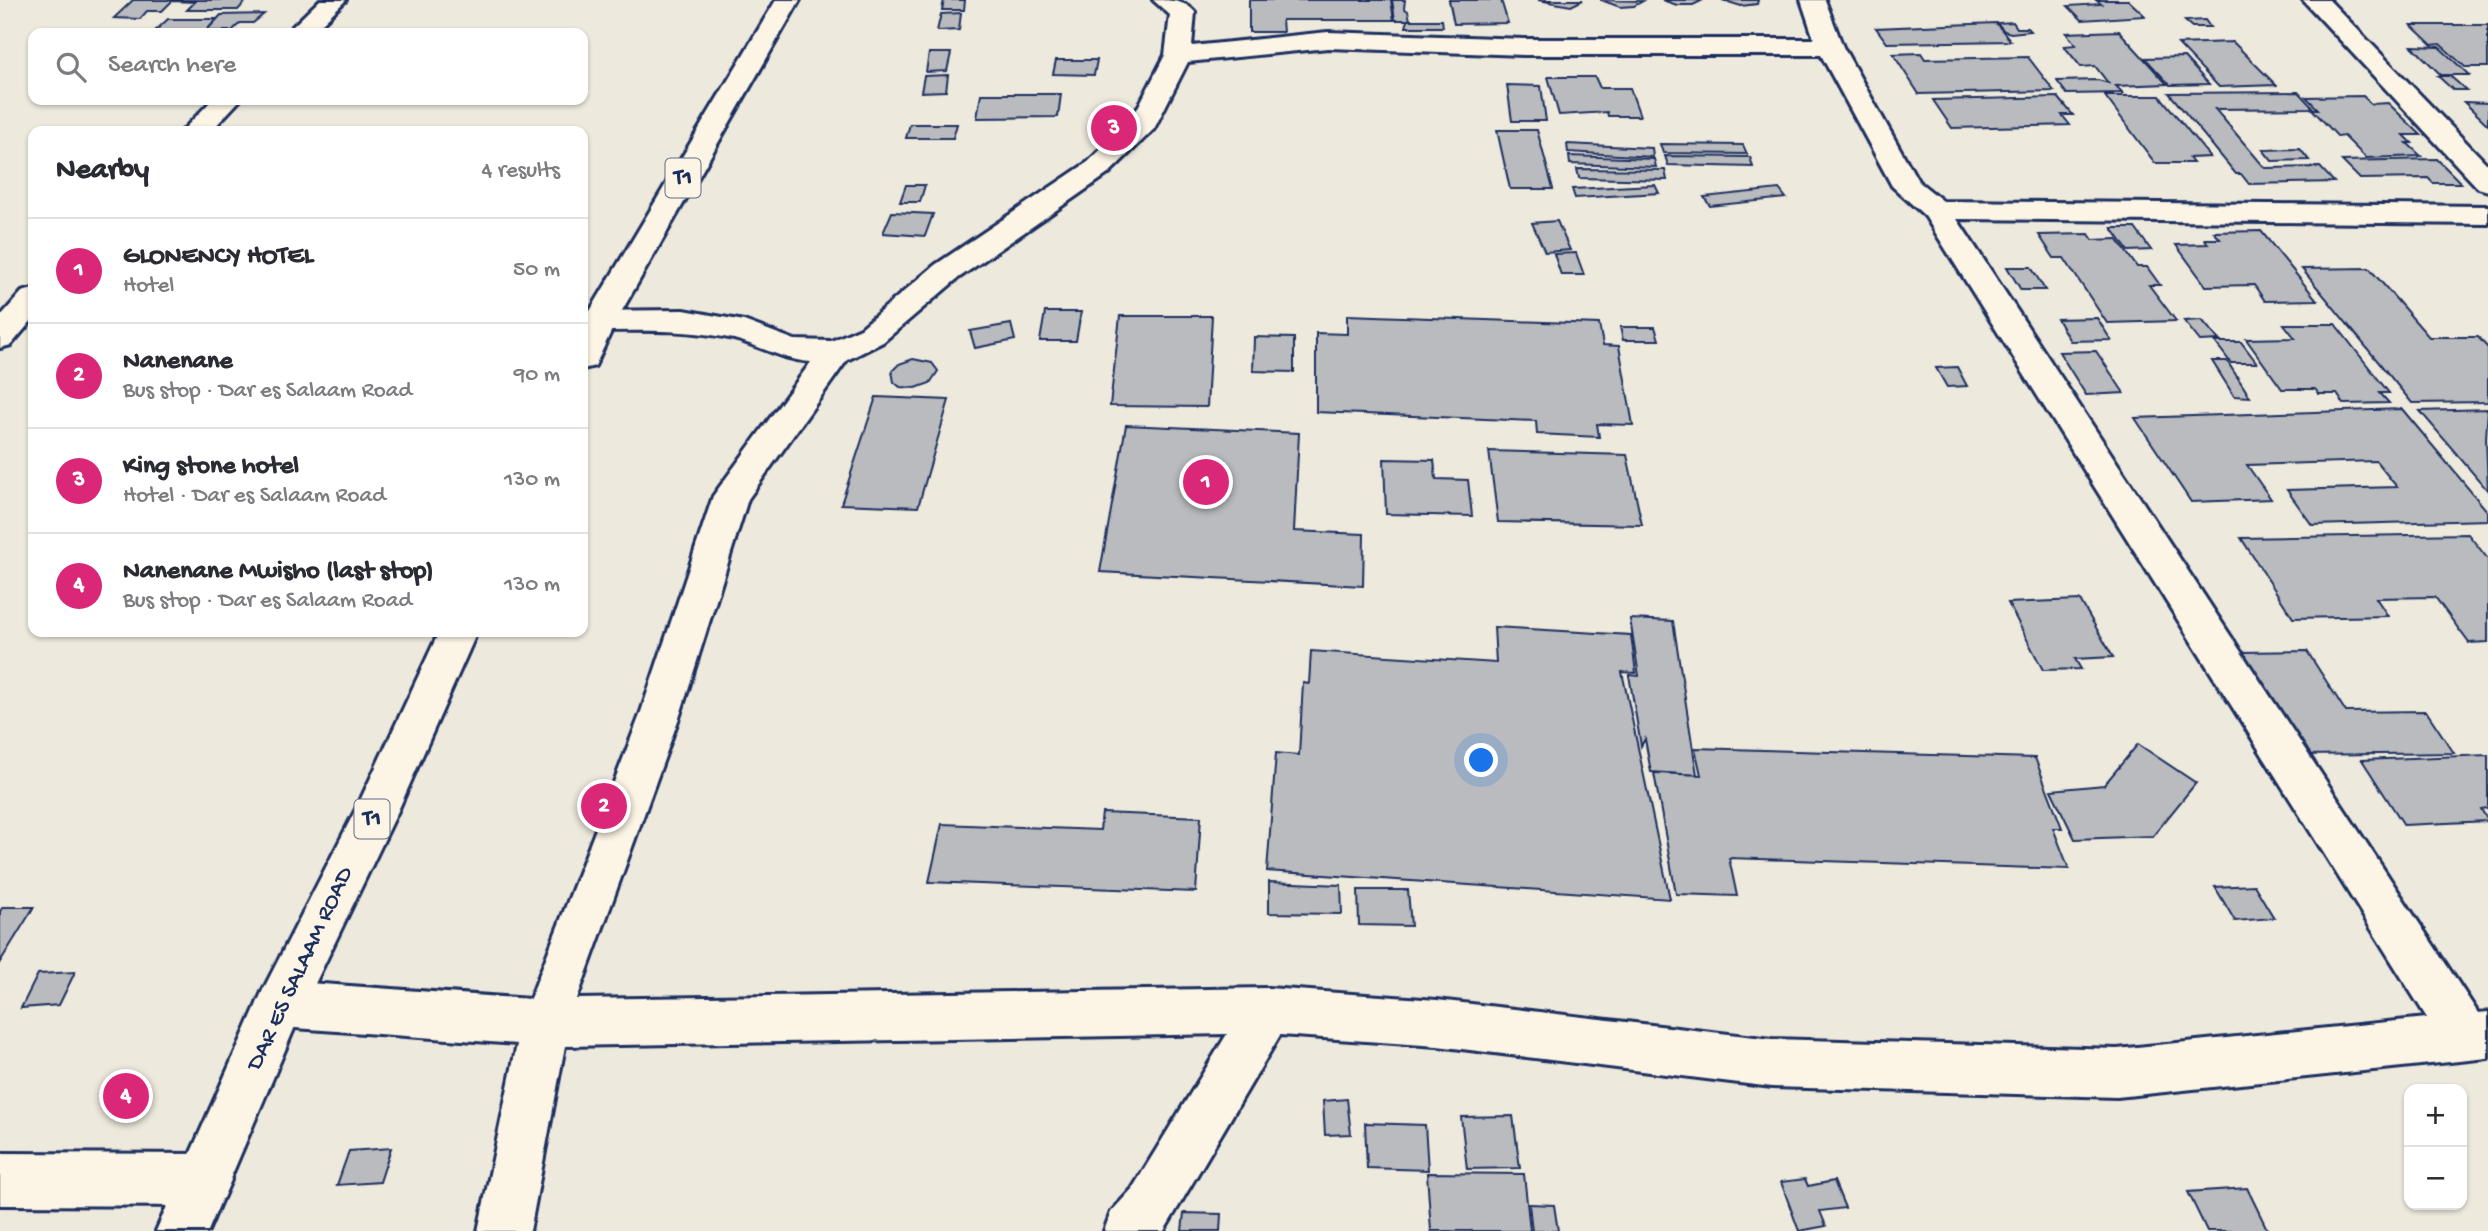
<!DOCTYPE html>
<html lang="en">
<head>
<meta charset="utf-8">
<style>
	body { margin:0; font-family:"Gochi Hand",sans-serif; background:#f7f7f7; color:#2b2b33 }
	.controls { position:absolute; right:21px; bottom:21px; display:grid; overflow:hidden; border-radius:14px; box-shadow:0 2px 5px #0004 }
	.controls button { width:63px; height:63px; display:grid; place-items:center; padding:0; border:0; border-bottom:2px solid #e1e1e2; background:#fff; color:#2b2b33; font:35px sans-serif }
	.you { position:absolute; left:1482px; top:761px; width:24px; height:24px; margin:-18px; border:5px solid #fff; border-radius:50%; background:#1a73e8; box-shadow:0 0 0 10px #1a73e833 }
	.badge { display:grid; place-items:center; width:46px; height:46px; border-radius:50%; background:#db2777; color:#fff; font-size:23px; font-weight:700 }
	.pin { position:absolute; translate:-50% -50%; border:4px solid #fff; box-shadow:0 2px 7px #0006 }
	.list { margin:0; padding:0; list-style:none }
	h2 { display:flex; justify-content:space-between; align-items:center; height:91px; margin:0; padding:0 28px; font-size:30px }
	h2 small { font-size:23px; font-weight:400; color:#7c7c81 }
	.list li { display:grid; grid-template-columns:46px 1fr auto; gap:21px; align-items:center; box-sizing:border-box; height:105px; padding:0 28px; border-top:2px solid #e1e1e2 }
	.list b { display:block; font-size:26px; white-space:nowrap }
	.list p { margin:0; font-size:23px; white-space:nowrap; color:#7c7c81 }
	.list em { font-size:23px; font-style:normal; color:#7c7c81 }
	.icon { flex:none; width:38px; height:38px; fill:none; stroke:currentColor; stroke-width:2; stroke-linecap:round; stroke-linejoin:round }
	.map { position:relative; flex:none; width:2488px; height:1231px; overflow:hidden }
	.search { position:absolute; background:#fff; box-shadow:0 2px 5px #0004; left:28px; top:28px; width:560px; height:77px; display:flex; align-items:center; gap:18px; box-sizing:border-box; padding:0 24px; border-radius:14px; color:#7c7c81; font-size:26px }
	.panel { position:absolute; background:#fff; box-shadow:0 2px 5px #0004; left:28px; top:126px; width:560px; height:511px; border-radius:14px }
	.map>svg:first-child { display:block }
	.building { fill:#babbbe; stroke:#1b2f5e; stroke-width:2 }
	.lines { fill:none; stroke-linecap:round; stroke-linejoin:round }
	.minor-casing { stroke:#1b2f5e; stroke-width:6 }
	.highway-casing { stroke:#1b2f5e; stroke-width:6 }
	.minor { fill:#fcf5e5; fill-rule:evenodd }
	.highway { fill:#fcf5e5; fill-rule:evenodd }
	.labels { text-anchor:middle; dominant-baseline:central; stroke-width:6; stroke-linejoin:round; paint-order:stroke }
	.shield { fill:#fcf5e5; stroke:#5e6a86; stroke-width:2 }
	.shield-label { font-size:23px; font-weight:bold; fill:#1b2f5e }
	.street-label { font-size:24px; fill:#1b2f5e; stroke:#fcf5e5 }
</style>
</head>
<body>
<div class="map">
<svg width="2488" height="1231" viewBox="0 0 2488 1231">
	<rect width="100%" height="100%" fill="#eee9dd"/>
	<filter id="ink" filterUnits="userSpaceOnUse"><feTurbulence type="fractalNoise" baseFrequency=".0143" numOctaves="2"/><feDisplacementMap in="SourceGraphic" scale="14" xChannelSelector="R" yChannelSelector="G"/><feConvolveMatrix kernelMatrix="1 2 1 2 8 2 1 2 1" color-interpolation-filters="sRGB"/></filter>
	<g filter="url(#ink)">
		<g class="building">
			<path d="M133,0H247L238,10H187L195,2L172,1L162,11H147L140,19L114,18Z"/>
			<path d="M944,0H965L964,10H942Z"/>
			<path d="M1249,0H1391L1394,20H1282L1283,32H1249Z"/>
			<path d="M1392,0H1405L1404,8L1408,11L1410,20H1395Z"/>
			<path d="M1449,0H1501L1508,23L1454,24Z"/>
			<path d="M1538,0H1583L1571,6Z"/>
			<path d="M1601,0H1600L1643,1L1634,6L1620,7Z"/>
			<path d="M1662,0H1703L1693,5H1677Z"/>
			<path d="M1722,0H1758L1757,4L1741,6Z"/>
			<path d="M2096,0H2128L2145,16L2082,20L2068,6L2101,4Z"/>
			<path d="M961,13L959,30L937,31L941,14Z"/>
			<path d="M264,14L253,23H240L232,31H206L221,15Z"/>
			<path d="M168,19H217L204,33H153Z"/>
			<path d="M1408,20H1442L1443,27H1406Z"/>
			<path d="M2205,20L2210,27H2192L2185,21Z"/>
			<path d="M2013,22L2017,28H2027L2030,31L2011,33L2004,31L1997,23Z"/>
			<path d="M1996,23L2011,41L1887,43L1876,28Z"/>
			<path d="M2411,25H2488V67H2465L2440,44L2432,45Z"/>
			<path d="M2119,31L2167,84L2116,86L2123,93L2067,94L2057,81L2098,80L2108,83L2095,66L2081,67L2064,46L2076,45L2066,33Z"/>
			<path d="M2233,42L2276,85L2219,87L2178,44Z"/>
			<path d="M2412,46L2439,47L2469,75H2441Z"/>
			<path d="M929,53H951L947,71L926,72Z"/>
			<path d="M1921,53L1925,59L2028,57L2054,91L1919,94L1893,54Z"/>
			<path d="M2184,57L2209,84L2170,85L2145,58Z"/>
			<path d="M1056,60H1097L1094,75L1053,74Z"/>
			<path d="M948,75L946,91L921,92L924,76Z"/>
			<path d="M2438,76H2450L2466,90H2453Z"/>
			<path d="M1548,77H1595L1600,88H1630L1640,116H1608L1607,112L1559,115Z"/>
			<path d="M1507,85L1541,86L1546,121H1512Z"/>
			<path d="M2298,92L2313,108L2215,109L2265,168L2320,167L2334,182L2249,184L2241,174H2236L2169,93Z"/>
			<path d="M981,94H1061L1058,117L977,118Z"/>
			<path d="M2105,96H2160L2210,157L2189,158L2193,163H2155Z"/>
			<path d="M2363,96L2371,104L2388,103L2421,135H2404L2412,143H2407L2421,156L2366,158L2344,136L2338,137L2312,109H2318L2306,97Z"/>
			<path d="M2058,97L2073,115H2062L2070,125L1952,128L1933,100Z"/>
			<path d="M2464,102L2488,103V125Z"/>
			<path d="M910,124H957L953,138H906Z"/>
			<path d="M1497,130H1537L1553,189H1510Z"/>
			<path d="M1567,144L1652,148L1653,157L1568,152Z"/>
			<path d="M1660,144L1743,145L1747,154L1663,153Z"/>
			<path d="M2300,149L2309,160L2272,161L2263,150Z"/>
			<path d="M1569,156L1654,159L1656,167L1570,164Z"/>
			<path d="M1665,156L1750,157L1753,167L1668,165Z"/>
			<path d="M2437,159L2461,183H2433L2428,178L2360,179L2342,161Z"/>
			<path d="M1577,169L1665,170L1667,180L1579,178Z"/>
			<path d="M906,185H925L920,202H900Z"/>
			<path d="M1655,185L1659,193L1575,198L1572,189Z"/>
			<path d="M1779,189L1786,198L1710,206L1704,197Z"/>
			<path d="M892,212L933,214L925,236L883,233Z"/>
			<path d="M1557,221L1570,250L1545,252L1532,223Z"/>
			<path d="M2112,228H2135L2151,250L2128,251Z"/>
			<path d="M2261,231L2317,300L2265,301L2254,285L2206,286L2176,245L2208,244L2205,239H2220L2214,232Z"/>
			<path d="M2089,234L2093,240L2117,239L2137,267H2147L2160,285H2149L2176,321L2107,323L2064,258H2054L2039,235Z"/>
			<path d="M1576,253L1584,275H1561L1554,254Z"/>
			<path d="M2007,267H2031L2045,290H2021Z"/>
			<path d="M2369,268L2429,337H2478L2488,348V402L2412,403L2302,269Z"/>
			<path d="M1045,312H1081L1076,341H1040Z"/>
			<path d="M1347,315L1599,324L1603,345L1619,346L1633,425L1597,424L1599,437L1537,434L1536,421L1316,412V333L1347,334Z"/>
			<path d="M1120,316H1212L1207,407L1110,406Z"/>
			<path d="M2097,318L2111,340L2070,341L2057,319Z"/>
			<path d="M2202,320L2219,340L2200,341L2184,321Z"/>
			<path d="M1011,324L1015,340L975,348L970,331Z"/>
			<path d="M2284,324H2335L2389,393H2380L2389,403L2344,404L2337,394H2319L2315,389H2282L2246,339L2295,338Z"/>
			<path d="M1620,327H1655L1659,340H1623Z"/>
			<path d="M1254,337L1294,338V372L1253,371Z"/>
			<path d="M2215,342H2241L2257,363H2231Z"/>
			<path d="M2096,351L2124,393L2086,395L2059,352Z"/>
			<path d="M913,359L932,363L938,371L930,383L916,388L900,387L894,382L892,371L899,364Z"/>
			<path d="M2212,361H2227L2250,397L2234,396Z"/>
			<path d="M1957,367L1967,386L1947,387L1936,368Z"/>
			<path d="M876,397L949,400L918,507L841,504Z"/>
			<path d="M2402,409L2488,512V520L2312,525L2287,490L2397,487L2376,461L2247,465L2271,499L2191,502L2135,418Z"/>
			<path d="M2488,409L2486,438L2488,491L2420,411Z"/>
			<path d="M1126,425L1299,433L1294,531L1364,534L1363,586L1100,572Z"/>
			<path d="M1489,451L1627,455L1642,525L1498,522Z"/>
			<path d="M1384,459L1434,460L1436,479L1468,480L1472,516L1386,514Z"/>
			<path d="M2468,534L2488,559V642L2469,643L2435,597L2376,598L2388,616L2293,618L2241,538Z"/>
			<path d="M2080,600L2113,657L2075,659L2081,669L2043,670L2008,603Z"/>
			<path d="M1630,619L1673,621L1697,775L1651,772L1645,739L1641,746L1629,675L1639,676Z"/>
			<path d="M1494,627L1631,635L1636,673L1622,672L1670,899L1267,871L1276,753L1299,755L1303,683L1309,684L1311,651L1496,663Z"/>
			<path d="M2307,651L2346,712L2426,711L2454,753L2303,755L2241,652Z"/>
			<path d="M2138,744L2196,783L2153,836L2075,839L2051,790L2104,785Z"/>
			<path d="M1695,748L2035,758L2062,828H2053L2069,869L1729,858L1737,896L1676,894L1654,773L1701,775Z"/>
			<path d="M2488,755V808L2481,809L2488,821L2404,825L2362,760Z"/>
			<path d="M1102,813L1201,817L1196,892L929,882L942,824L1100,830Z"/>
			<path d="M1269,882L1341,885L1342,914L1269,913Z"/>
			<path d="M2254,885L2274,918L2235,921L2215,887Z"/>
			<path d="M1358,890H1408L1411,926L1359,925Z"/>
			<path d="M3,907H34L0,962V911Z"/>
			<path d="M75,972L59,1005L21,1008L38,974Z"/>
			<path d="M1347,1099L1351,1134L1325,1135L1323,1101Z"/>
			<path d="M1513,1116L1520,1168L1467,1169L1461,1117Z"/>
			<path d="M1365,1123L1425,1125L1428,1170L1367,1168Z"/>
			<path d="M391,1148L380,1182L337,1185L349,1151Z"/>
			<path d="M1427,1173L1524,1174L1530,1231H1431Z"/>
			<path d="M1805,1179L1808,1186L1834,1181L1845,1208L1820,1211L1826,1226L1799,1231L1781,1182Z"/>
			<path d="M2247,1188L2268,1231H2207L2188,1192Z"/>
			<path d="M1529,1204L1554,1205L1558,1231H1532Z"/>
			<path d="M1184,1213L1221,1214L1220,1231H1182Z"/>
		</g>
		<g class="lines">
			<g class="minor-casing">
				<g id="minor">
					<path d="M320,0H346L312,33H286Z"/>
					<path d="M1153,0C1169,0 1185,0 1195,12L1192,46L1328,32L1524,39H1814L1801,0H1825L1843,47L1918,181L1943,201L2488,206V224L1957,219L2478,1013L2488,1012V1058L2117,1097L1772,1087L1437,1046L1280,1035L1164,1231H1104L1111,1212L1132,1189L1227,1034L565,1046L530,1231H478L517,1044L281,1027L264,1020L257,1004L264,988L281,981L530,999L640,715L713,496L811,362C782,360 761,346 734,339C684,328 634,331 583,331V311L684,310L744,321L795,340L831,341L861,328L935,265L1088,162L1132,119L1165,55L1170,15ZM1328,48L1524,55H1821L1892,186L1925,216L2427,1018L2117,1049L1772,1039L1437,1000L1268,988L577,999L680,715L748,499L847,360L883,342L957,279L1108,174L1154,129L1188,62Z"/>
					<path d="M2303,0H2329L2488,165V191L2478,188Z"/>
					<path d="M212,100H240L211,131H182Z"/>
					<path d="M33,289V319L11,345L0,348V317L22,292Z"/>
					<path d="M0,1153L205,1154L223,1162L231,1180L223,1198L205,1206L0,1205Z"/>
				</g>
			</g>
			<g class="highway-casing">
				<g id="highway">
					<path d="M776,0H800L616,321L595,366L583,369L584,321Z"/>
					<path d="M439,632H477L397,813L299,1017L208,1231H156L264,988L359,803Z"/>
				</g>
			</g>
			<use href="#minor" class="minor"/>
			<use href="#highway" class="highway"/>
		</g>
	</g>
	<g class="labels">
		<g class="shield">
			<rect x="665.5" y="158.5" width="35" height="39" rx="5"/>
			<rect x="354.5" y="799.5" width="35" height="39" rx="5"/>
		</g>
		<g class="shield-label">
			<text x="683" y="178">T1</text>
			<text x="372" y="819">T1</text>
		</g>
		<g class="street-label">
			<text transform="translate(301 969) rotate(-65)">DAR ES SALAAM ROAD</text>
		</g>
	</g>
</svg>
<div class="controls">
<button>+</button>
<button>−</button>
</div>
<div class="you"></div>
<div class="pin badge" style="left:1206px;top:482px">1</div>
<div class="pin badge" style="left:604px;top:806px">2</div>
<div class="pin badge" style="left:1114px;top:128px">3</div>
<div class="pin badge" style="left:126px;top:1096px">4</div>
<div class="search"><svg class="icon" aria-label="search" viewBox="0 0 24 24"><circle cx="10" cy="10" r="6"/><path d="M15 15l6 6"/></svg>Search here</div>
<section class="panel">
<h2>Nearby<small>4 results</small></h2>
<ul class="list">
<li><span class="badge">1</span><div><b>GLONENCY HOTEL</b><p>Hotel</p></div><em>50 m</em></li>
<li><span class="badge">2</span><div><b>Nanenane</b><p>Bus stop · Dar es Salaam Road</p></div><em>90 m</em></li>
<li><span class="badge">3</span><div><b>King stone hotel</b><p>Hotel · Dar es Salaam Road</p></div><em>130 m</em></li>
<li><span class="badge">4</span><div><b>Nanenane Mwisho (last stop)</b><p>Bus stop · Dar es Salaam Road</p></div><em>130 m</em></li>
</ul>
</section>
</div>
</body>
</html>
